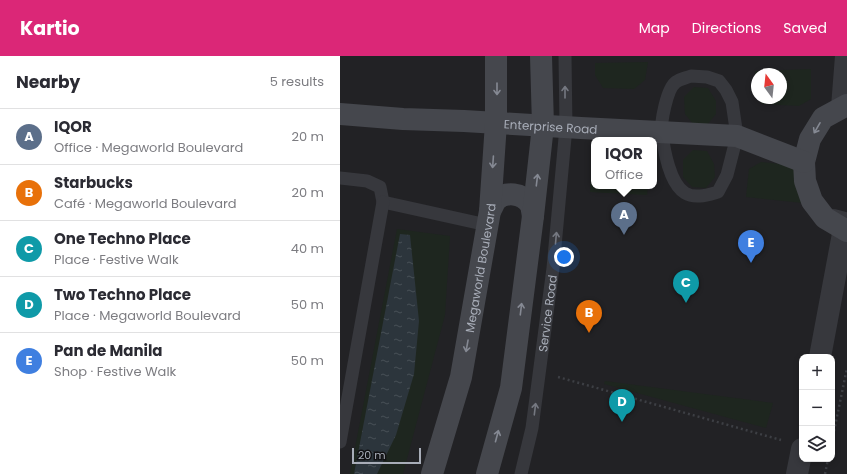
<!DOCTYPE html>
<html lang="en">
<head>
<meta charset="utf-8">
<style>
	body { margin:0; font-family:Poppins,sans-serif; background:#f2f2f3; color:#2b2b33 }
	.controls { position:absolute; right:12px; bottom:12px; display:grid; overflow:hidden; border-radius:8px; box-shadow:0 2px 6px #0003 }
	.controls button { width:36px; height:36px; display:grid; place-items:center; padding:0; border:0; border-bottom:1px solid #e1e1e2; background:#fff; color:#2b2b33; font:20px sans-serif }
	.compass { position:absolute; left:411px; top:12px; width:36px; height:36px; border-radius:50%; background:#fff; box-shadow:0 2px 6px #0003; rotate:345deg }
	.scale { position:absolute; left:12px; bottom:10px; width:69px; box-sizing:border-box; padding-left:4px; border:2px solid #a8adb8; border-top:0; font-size:11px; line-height:14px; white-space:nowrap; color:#a8adb8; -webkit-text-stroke:3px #111113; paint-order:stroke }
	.you { position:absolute; left:224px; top:201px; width:14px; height:14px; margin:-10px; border:3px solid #fff; border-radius:50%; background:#1a73e8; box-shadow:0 0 0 6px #1a73e833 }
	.badge { display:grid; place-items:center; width:26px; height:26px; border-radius:50%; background:#db2777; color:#fff; font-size:13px; font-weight:700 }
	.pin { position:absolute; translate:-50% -33px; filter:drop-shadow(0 1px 2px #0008) }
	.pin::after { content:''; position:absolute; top:21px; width:14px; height:12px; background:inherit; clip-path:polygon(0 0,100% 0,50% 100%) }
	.popup { position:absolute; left:251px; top:81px; width:66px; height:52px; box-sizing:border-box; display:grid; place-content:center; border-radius:8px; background:#fff; filter:drop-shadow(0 1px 3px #0005); font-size:13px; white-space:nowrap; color:#7c7c81 }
	.popup b { font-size:15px; color:#2b2b33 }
	.popup::after { content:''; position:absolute; left:50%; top:100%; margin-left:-8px; border:8px solid transparent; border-top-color:#fff }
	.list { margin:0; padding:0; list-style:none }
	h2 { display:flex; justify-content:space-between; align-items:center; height:52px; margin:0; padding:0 16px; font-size:17px }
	h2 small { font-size:13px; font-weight:400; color:#7c7c81 }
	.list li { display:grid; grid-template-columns:26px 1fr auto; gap:12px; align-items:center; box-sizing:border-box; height:56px; padding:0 16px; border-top:1px solid #e1e1e2 }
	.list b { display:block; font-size:15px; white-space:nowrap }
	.list p { margin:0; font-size:13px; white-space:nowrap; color:#7c7c81 }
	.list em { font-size:13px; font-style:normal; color:#7c7c81 }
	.icon { flex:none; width:22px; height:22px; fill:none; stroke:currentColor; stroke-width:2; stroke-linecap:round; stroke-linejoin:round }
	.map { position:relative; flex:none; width:507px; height:418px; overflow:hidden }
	header { display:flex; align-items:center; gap:24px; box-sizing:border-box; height:56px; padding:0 20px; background:#db2777; color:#fff }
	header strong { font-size:19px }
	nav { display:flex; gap:22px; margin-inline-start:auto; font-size:14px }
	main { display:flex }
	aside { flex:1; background:#fff }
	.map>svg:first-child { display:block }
	.built { fill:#222225; fill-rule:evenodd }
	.garden { fill:#1e261f }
	.water { fill:url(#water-ripples) }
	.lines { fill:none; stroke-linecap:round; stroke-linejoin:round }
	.path { stroke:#3d3f44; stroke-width:2.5; stroke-dasharray:2 3; stroke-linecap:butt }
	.lane { stroke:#37383d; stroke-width:13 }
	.street { stroke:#37383d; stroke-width:22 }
	.secondary { stroke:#45474d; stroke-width:22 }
	.oneway { stroke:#858993 }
	.oneway2 { stroke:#757881 }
	.labels { text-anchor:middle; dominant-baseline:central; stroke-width:3; stroke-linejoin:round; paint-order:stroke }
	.street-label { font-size:12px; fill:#a8adb8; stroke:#111113 }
</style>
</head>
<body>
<header>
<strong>Kartio</strong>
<nav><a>Map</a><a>Directions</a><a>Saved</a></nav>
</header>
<main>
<aside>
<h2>Nearby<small>5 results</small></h2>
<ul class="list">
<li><span class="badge" style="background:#5c6f8a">A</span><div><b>IQOR</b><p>Office · Megaworld Boulevard</p></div><em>20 m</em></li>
<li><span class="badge" style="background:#e8710a">B</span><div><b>Starbucks</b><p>Café · Megaworld Boulevard</p></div><em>20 m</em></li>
<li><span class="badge" style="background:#0f9aa8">C</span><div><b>One Techno Place</b><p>Place · Festive Walk</p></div><em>40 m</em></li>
<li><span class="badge" style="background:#0f9aa8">D</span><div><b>Two Techno Place</b><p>Place · Megaworld Boulevard</p></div><em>50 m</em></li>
<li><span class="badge" style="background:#3f7fe0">E</span><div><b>Pan de Manila</b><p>Shop · Festive Walk</p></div><em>50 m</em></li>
</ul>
</aside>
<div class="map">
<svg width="507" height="418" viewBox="0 0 507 418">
	<defs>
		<pattern id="water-ripples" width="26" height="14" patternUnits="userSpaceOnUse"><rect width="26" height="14" fill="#2c353c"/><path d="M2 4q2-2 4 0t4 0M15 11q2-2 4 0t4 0" fill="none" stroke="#485056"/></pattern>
	</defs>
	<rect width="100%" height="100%" fill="#161618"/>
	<path class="built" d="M0,0H507V418H0ZM417,18H441V42H417ZM254,84H314V130H254ZM462,301H492V403H462Z"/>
	<g class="garden">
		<path d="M308,6L305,24L294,33L263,32L255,19V7Z"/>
		<path d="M471,13V43L459,50L422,48L418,42H441V18H417V41L414,36L415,15Z"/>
		<path d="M354,31L368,32L376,45V58L367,69L353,68L345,58L344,41Z"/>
		<path d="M353,94L367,95L374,108L375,121L366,132L352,131L343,121V104Z"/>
		<path d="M254,106V130H308L307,139L250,136L252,107Z"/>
		<path d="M421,106L459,110L463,147L406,141L409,113Z"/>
		<path d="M57,173L110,180L105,259L63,418H10Z"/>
		<path d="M265,325L433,347L426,372L264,328Z"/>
	</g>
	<path class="water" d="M60,178L70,179L79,265L74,318L56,379L37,418H14Z"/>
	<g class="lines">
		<g class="path">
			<path d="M218,321L441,384"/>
			<path d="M492,385L507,312"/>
			<path d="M485,418L488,403"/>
		</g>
		<g class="lane">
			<path d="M351,20L367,21L379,25L386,34L392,46L397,80L387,119L378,136C367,139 355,143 345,137C330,128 324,94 322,78C320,67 327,32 336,26C340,23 346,22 351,20Z"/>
			<path d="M0,122L27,125L40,131L43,146L147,169"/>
			<path d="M0,386L43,146"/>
			<path id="s1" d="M181,418L192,372L213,212L226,71L225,0"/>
		</g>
		<g class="street">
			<path d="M502,51L506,0"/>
			<path d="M480,301L505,167L493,164"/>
			<path d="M457,418L462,393"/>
		</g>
		<g class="secondary">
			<path d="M507,49L483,62L470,83L464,106L465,125L472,145L485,162L507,175"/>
			<path id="s2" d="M0,58L63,63L124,65L241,72L397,80L464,106"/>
			<path d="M150,155C152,152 154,147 156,144C166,135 182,137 190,148C192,151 192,156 193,160"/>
			<path id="s3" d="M92,418L121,321L150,155L156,67V0"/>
			<path d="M147,418L171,332L193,160L203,70L201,0"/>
		</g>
	</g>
	<defs><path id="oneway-shaft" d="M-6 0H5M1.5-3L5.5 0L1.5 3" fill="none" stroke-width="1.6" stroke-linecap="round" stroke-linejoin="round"/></defs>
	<g class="oneway">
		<use href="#oneway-shaft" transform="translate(157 33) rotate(90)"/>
		<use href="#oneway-shaft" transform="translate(477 72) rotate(120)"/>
		<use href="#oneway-shaft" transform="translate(153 106) rotate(94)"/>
		<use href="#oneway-shaft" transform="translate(197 124) rotate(-83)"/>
		<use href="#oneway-shaft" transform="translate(181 253) rotate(-83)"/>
		<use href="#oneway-shaft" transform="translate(127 290) rotate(100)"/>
		<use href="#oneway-shaft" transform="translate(157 380) rotate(-75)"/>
	</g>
	<g class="oneway2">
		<use href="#oneway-shaft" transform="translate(225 36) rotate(-90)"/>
		<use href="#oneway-shaft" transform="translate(216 182) rotate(-85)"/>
		<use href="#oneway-shaft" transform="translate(195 353) rotate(-83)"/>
	</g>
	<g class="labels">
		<g class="street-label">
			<text stroke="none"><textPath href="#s2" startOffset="211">Enterprise Road</textPath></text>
			<text stroke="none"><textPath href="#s3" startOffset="212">Megaworld Boulevard</textPath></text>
			<text stroke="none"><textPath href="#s1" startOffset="163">Service Road</textPath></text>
		</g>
	</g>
</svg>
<div class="controls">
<button>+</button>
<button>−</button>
<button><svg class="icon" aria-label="layers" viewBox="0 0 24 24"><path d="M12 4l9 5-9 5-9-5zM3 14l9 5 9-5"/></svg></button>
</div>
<svg class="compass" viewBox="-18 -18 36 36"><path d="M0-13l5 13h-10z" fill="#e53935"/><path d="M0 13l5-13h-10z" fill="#7c7c81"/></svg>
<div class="scale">20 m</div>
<div class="you"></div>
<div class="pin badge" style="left:284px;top:179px;background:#5c6f8a">A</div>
<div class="popup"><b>IQOR</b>Office</div>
<div class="pin badge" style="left:249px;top:277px;background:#e8710a">B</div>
<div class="pin badge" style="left:346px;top:247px;background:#0f9aa8">C</div>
<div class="pin badge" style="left:282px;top:366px;background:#0f9aa8">D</div>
<div class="pin badge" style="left:411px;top:207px;background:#3f7fe0">E</div>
</div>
</main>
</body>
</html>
